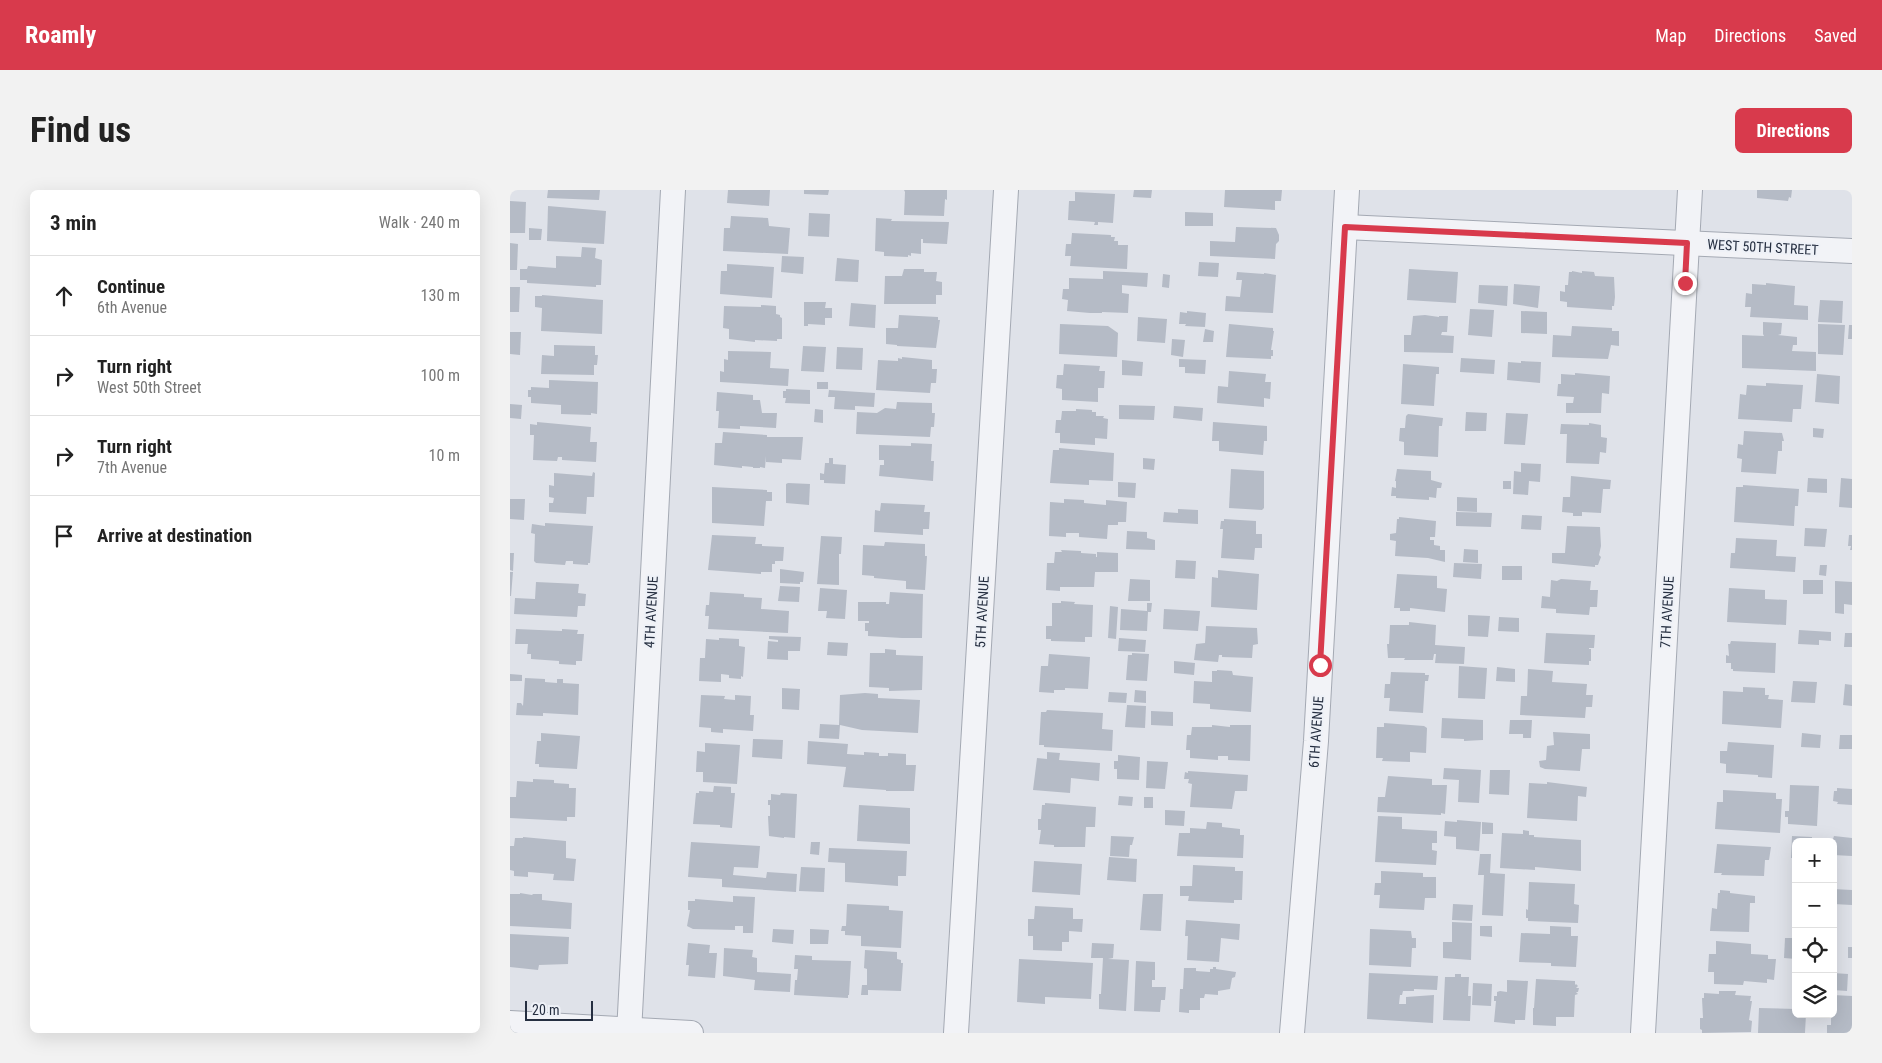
<!DOCTYPE html>
<html lang="en">
<head>
<meta charset="utf-8">
<style>
	body { margin:0; font-family:"Roboto Condensed",sans-serif; background:#f2f2f2; color:#222 }
	.controls { position:absolute; right:15px; bottom:15px; display:grid; overflow:hidden; border-radius:8px; box-shadow:0 5px 20px #0002 }
	.controls button { width:45px; height:45px; display:grid; place-items:center; padding:0; border:0; border-bottom:1px solid #e0e0e0; background:#fff; color:#222; font:25px sans-serif }
	.scale { position:absolute; left:15px; bottom:12px; width:68px; box-sizing:border-box; padding-left:5px; border:2px solid #262f41; border-top:0; font-size:14px; line-height:18px; white-space:nowrap; color:#262f41; -webkit-text-stroke:4px #eef1f7; paint-order:stroke }
	.stop { position:absolute; width:15px; height:15px; margin:-11px; border:4px solid #d83a4c; border-radius:50%; background:#fff }
	.stop.end { background:#d83a4c; border-color:#fff; box-shadow:0 1px 5px #0008 }
	.list { margin:0; padding:0; list-style:none }
	h2 { display:flex; justify-content:space-between; align-items:center; height:65px; margin:0; padding:0 20px; font-size:21px }
	h2 small { font-size:16px; font-weight:400; color:#767676 }
	.list li { display:grid; grid-template-columns:32px 1fr auto; gap:15px; align-items:center; box-sizing:border-box; height:80px; padding:0 20px; border-top:1px solid #e0e0e0 }
	.list b { display:block; font-size:19px; white-space:nowrap }
	.list p { margin:0; font-size:16px; white-space:nowrap; color:#767676 }
	.list em { font-size:16px; font-style:normal; color:#767676 }
	.icon { flex:none; width:28px; height:28px; fill:none; stroke:currentColor; stroke-width:2; stroke-linecap:round; stroke-linejoin:round }
	.map { position:relative; flex:none; width:1342px; height:843px; overflow:hidden; border-radius:8px }
	header { display:flex; align-items:center; gap:30px; box-sizing:border-box; height:70px; padding:0 25px; background:#d83a4c; color:#fff }
	header strong { font-size:24px }
	nav { display:flex; gap:28px; margin-inline-start:auto; font-size:18px }
	.intro { display:flex; align-items:center; justify-content:space-between; box-sizing:border-box; height:120px; padding:0 30px }
	h1 { margin:0; font-size:35px }
	.button { padding:12px 22px; border-radius:8px; background:#d83a4c; color:#fff; font-size:18px; font-weight:700 }
	main { display:flex; gap:30px; padding:0 30px }
	aside { flex:1; background:#fff; border-radius:8px; box-shadow:0 5px 20px #0002 }
	.map>svg:first-child { display:block }
	.building { fill:#b5bbc6 }
	.lines { fill:none; stroke-linecap:round; stroke-linejoin:round }
	.minor-casing { stroke:#a4a9b3; stroke-width:26 }
	.minor { stroke:#f2f3f7; stroke-width:24 }
	.route { stroke:#d83a4c; stroke-width:6 }
	.labels { text-anchor:middle; dominant-baseline:central; stroke-width:4; stroke-linejoin:round; paint-order:stroke }
	.street-label { font-size:14px; fill:#262f41; stroke:#eef1f7 }
</style>
</head>
<body>
<header>
<strong>Roamly</strong>
<nav><a>Map</a><a>Directions</a><a>Saved</a></nav>
</header>
<div class="intro"><h1>Find us</h1><a class="button">Directions</a></div>
<main>
<aside>
<h2>3 min<small>Walk · 240 m</small></h2>
<ul class="list">
<li><svg class="icon" aria-label="ahead" viewBox="0 0 24 24"><path d="M12 20V5M6 11l6-6 6 6"/></svg><div><b>Continue</b><p>6th Avenue</p></div><em>130 m</em></li>
<li><svg class="icon" aria-label="right" viewBox="0 0 24 24"><path d="M7 20v-9h11M14 6l5 5-5 5"/></svg><div><b>Turn right</b><p>West 50th Street</p></div><em>100 m</em></li>
<li><svg class="icon" aria-label="right" viewBox="0 0 24 24"><path d="M7 20v-9h11M14 6l5 5-5 5"/></svg><div><b>Turn right</b><p>7th Avenue</p></div><em>10 m</em></li>
<li><svg class="icon" aria-label="arrive" viewBox="0 0 24 24"><path d="M6 21V4h12l-3 4 3 4H6"/></svg><div><b>Arrive at destination</b></div></li>
</ul>
</aside>
<div class="map">
<svg width="1342" height="843" viewBox="0 0 1342 843">
	<rect width="100%" height="100%" fill="#dfe2e9"/>
	<g class="building">
		<path d="M38,0H90L89,10L37,8Z"/>
		<path d="M218,0H260L259,16L217,13Z"/>
		<path d="M294,0H319L318,5L294,4Z"/>
		<path d="M394,0H437V10L435,9L434,26L394,25L395,2Z"/>
		<path d="M624,0H642L641,8L623,7Z"/>
		<path d="M715,0H772L771,11H765V20L714,17Z"/>
		<path d="M1247,0H1282L1281,8L1279,7L1278,11L1247,8Z"/>
		<path d="M565,2L605,4L603,33L588,32V35H584L585,32L558,30L559,11H565Z"/>
		<path d="M0,11L16,12L15,43H0Z"/>
		<path d="M38,16L96,21L94,54L37,51Z"/>
		<path d="M675,22L703,23V36H675Z"/>
		<path d="M299,23L320,24L319,47L298,46Z"/>
		<path d="M221,26L258,28L259,36L280,38L278,64L213,61L214,38H220Z"/>
		<path d="M366,28L382,29L381,31L439,32L437,54L413,53V49H411V64L401,63V66L398,65V67L374,66V62L365,61Z"/>
		<path d="M726,37L766,38L769,45V51L766,54L765,69L700,66V51L725,52Z"/>
		<path d="M19,38L32,39L31,50H19Z"/>
		<path d="M562,43L601,45V47H605L604,51H608V55H618L617,79L560,76L561,66H555L556,54H561Z"/>
		<path d="M0,53L8,54L7,80H0Z"/>
		<path d="M72,57L86,58L85,68L92,70L91,95H86V97L17,93V90H10V79H17L18,76L46,78V66L71,67Z"/>
		<path d="M272,66L294,67L293,84L271,82Z"/>
		<path d="M327,68L349,70L348,92L325,91Z"/>
		<path d="M689,72L709,73L708,87L688,86Z"/>
		<path d="M217,74L264,77L262,108L210,104L211,81H217Z"/>
		<path d="M394,79H414V82H427L426,91L432,92V105H426V114H374L375,86H392Z"/>
		<path d="M899,79L948,82L946,113L897,110Z"/>
		<path d="M593,81L638,83L637,97L612,95V103L619,104L618,123L592,122V123H580L557,121L558,110L552,109L553,99H559V88L593,89Z"/>
		<path d="M1062,81L1072,83V81L1084,82L1085,86L1104,87L1105,107L1104,116H1102V120L1057,117V112L1050,111V101L1055,102V95H1058L1059,82H1062Z"/>
		<path d="M727,82L754,84V83L766,85L763,123L715,121L716,106L730,107L732,90H726Z"/>
		<path d="M653,84L660,85L659,98L652,97Z"/>
		<path d="M1256,93L1285,96L1284,115L1298,116V130L1240,127L1241,117H1235L1236,103L1242,104V94L1256,95Z"/>
		<path d="M1004,94L1030,96L1028,118L1003,114Z"/>
		<path d="M969,95L998,96L997,116L968,113Z"/>
		<path d="M0,97H10L9,122H0Z"/>
		<path d="M32,105L93,110L92,144L31,141L32,118L25,117V106H32Z"/>
		<path d="M1310,110L1333,111L1332,133L1308,132Z"/>
		<path d="M294,112H316L315,118H322V128H315V135L298,134V136H294Z"/>
		<path d="M341,113L366,115L365,138L339,136Z"/>
		<path d="M251,115L266,116V124L270,125V127L272,128V149H267V151L245,150V152L219,149V139L213,138L214,116L251,117Z"/>
		<path d="M960,119L984,120L982,147L958,145Z"/>
		<path d="M677,121L696,123L695,137L675,136L676,134H669L670,122L677,123Z"/>
		<path d="M1011,121L1037,122V144L1011,143Z"/>
		<path d="M389,125L428,127V130H430L426,158L387,156V155L376,154V138H388Z"/>
		<path d="M915,125L929,127V126H938L937,142H932L931,145L944,146L943,163L894,162V145H901L903,126Z"/>
		<path d="M628,127L657,129L655,153L627,151Z"/>
		<path d="M1253,132L1272,133L1271,144L1268,145L1287,147V155H1283L1282,161L1306,162V181L1232,178V145L1254,146L1253,144Z"/>
		<path d="M550,134L598,136L608,143L607,167L549,164Z"/>
		<path d="M719,134L763,138V141H764L761,160H763V166H761V169L716,167Z"/>
		<path d="M1308,134L1335,135L1333,165L1308,164Z"/>
		<path d="M1339,135H1342V149H1338Z"/>
		<path d="M1062,136L1102,138V141H1109V156L1101,155L1098,169L1042,167L1043,145L1061,146Z"/>
		<path d="M695,139L704,141L703,152H693Z"/>
		<path d="M0,142H11L10,165L0,164Z"/>
		<path d="M662,149L675,150L673,167L661,165Z"/>
		<path d="M44,155L85,156V165H88L87,175H84V185L31,184L32,165L44,166Z"/>
		<path d="M293,156L316,157L314,182L291,181Z"/>
		<path d="M327,157L353,158L352,180L326,179Z"/>
		<path d="M218,161L261,162L260,178L279,179L278,196L210,192V181L214,182V169L218,170Z"/>
		<path d="M392,167L422,170V179H427L426,193H421L420,203L366,200L368,170L388,171V168L392,169Z"/>
		<path d="M951,168L985,170L984,184L950,182Z"/>
		<path d="M669,169L696,170L695,184L675,183V177H669Z"/>
		<path d="M612,170L633,172L632,186L612,185Z"/>
		<path d="M1011,171L1031,172L1030,193L997,190L998,172L1011,173Z"/>
		<path d="M554,174L590,176L589,181H595L594,198H588V212L552,210V199L546,198L547,185H553Z"/>
		<path d="M893,174L929,177V184H926L924,216L891,214Z"/>
		<path d="M719,181L756,184L755,192H761L760,209L754,208V217L707,213L708,196L718,197Z"/>
		<path d="M1065,183L1100,186L1099,204L1092,203L1091,223H1056V213H1063L1064,207L1047,206L1048,194H1051V184L1065,185Z"/>
		<path d="M1307,184L1330,186L1329,214L1305,212Z"/>
		<path d="M39,190L88,192L87,224L81,223V225L51,224V215L21,213V207H18V200H21V197L39,198Z"/>
		<rect x="307" y="192" width="11" height="7"/>
		<path d="M1256,193L1293,195L1291,219H1283L1282,232L1228,229L1230,204L1236,205L1237,195L1256,196Z"/>
		<path d="M276,199L300,200V214L275,213L276,208H273V201H276Z"/>
		<path d="M319,200L365,203L364,217L345,216V220L324,219L325,207H318Z"/>
		<path d="M207,202L243,205V210H250L252,223H267L266,238L230,236V239L208,238L209,221H206Z"/>
		<path d="M387,212L422,213V223H425L424,237H421L420,247L346,244L347,222L367,223L375,218L386,219Z"/>
		<path d="M0,214L12,215L11,229L0,228Z"/>
		<path d="M609,215L645,216L644,230L609,229Z"/>
		<path d="M664,216L693,218L692,231L663,228Z"/>
		<path d="M305,219L313,220V233L304,232Z"/>
		<path d="M566,219L582,220V222H586V226H594L593,228L598,229L597,249L585,248V255L550,253V243H545L546,230H551L552,221H566Z"/>
		<path d="M956,222L977,223L976,241H955Z"/>
		<path d="M996,223L1018,224L1015,255L994,254Z"/>
		<path d="M898,224L933,228L932,236H929L928,267L894,265V252L889,251L890,238H895L896,226Z"/>
		<path d="M27,232L81,237L80,252H87L86,272L52,270V267H48L47,271L23,270L24,245H20V234L27,235Z"/>
		<path d="M703,232L757,236V251H754L753,265L709,261V251H702Z"/>
		<path d="M1079,233L1091,235V247L1097,248L1096,263L1090,262L1089,274L1056,273L1057,244H1050L1051,234L1079,235Z"/>
		<path d="M1303,238L1314,239L1313,248L1303,247Z"/>
		<path d="M1234,241L1272,243L1274,251H1272V261H1268L1266,284L1231,282L1232,269L1227,268L1228,254L1233,255Z"/>
		<path d="M213,242L257,245V247H293L291,270L272,269V273L256,272V266L255,278L250,277V278H243V277L232,276V278L204,275L205,253H212Z"/>
		<path d="M401,253L422,254L421,271H424L423,291L369,286L370,275H374V270H369V255L401,256Z"/>
		<path d="M549,258L604,263L603,291L579,290V295L540,293L543,260H549Z"/>
		<path d="M319,268H323V274L336,275L335,294L314,293V290H310V283L314,284L315,273H319Z"/>
		<path d="M633,268L645,269L644,280L633,279Z"/>
		<path d="M1011,273L1031,274L1030,292L1019,291L1018,305L1003,304L1004,281L1011,282Z"/>
		<path d="M721,279L754,281V318L752,320L719,318Z"/>
		<path d="M887,279L921,281V290L932,293L931,298H927L926,308L919,307V310L886,308V306H881L882,297L886,298V291H885Z"/>
		<path d="M83,282L85,283L84,307H77L76,324L39,322V313H43L44,308L39,307V295L44,296V283L82,286Z"/>
		<path d="M1061,286L1101,290L1100,299H1093L1091,323L1072,322V326H1063V323L1052,322L1053,307H1060Z"/>
		<path d="M1298,288L1317,289V303L1297,302Z"/>
		<path d="M1331,288L1342,289V318L1329,317Z"/>
		<rect x="993" y="291" width="8" height="8"/>
		<path d="M608,292L626,293L625,308L608,307Z"/>
		<path d="M278,293L300,294L299,315L276,313V294Z"/>
		<path d="M1233,295L1289,299L1288,316H1285L1284,336L1224,332L1226,297H1233Z"/>
		<path d="M202,297L257,300V302H262V311H256L254,336L202,333Z"/>
		<path d="M947,307L967,308V322L947,321Z"/>
		<path d="M0,309H15L14,330L0,329Z"/>
		<path d="M554,309L574,310V313L596,315V310L617,312L616,332H608V335H598L597,349L569,347V343H556V347L539,346L540,312L554,313Z"/>
		<path d="M371,313L415,315L414,322H420L419,339H413V345L364,342L365,320L370,321Z"/>
		<path d="M668,319L688,320V334L653,332L654,322L668,323Z"/>
		<path d="M946,322L982,323L981,337L946,336Z"/>
		<path d="M1012,325L1032,326L1031,340L1011,339Z"/>
		<path d="M889,327L926,331L925,347H920V350H924V355L930,356V360H935V372L918,368L885,366L886,351L880,350V344L886,343L887,329H889Z"/>
		<path d="M714,329L746,331V344H752V358H745L744,370L711,368L713,339H710L711,331H714Z"/>
		<path d="M35,333L83,336L80,373H78V375L63,374V371H56L55,375L26,373L24,371L25,344L21,343L22,334L35,336Z"/>
		<path d="M1057,336L1090,337L1091,356L1089,365L1091,367L1088,375H1085V377L1042,373V363H1055Z"/>
		<path d="M1295,338L1317,339L1315,357L1294,356Z"/>
		<path d="M617,341L637,342V348L645,350V360L616,359Z"/>
		<path d="M202,345L246,347L245,354H252V356L274,357L273,371H265V374H262V382H251V384L198,380Z"/>
		<path d="M1339,345H1342V360H1340L1341,356H1338Z"/>
		<path d="M311,346L332,347L331,364H329V395L307,394Z"/>
		<path d="M1226,348L1267,350L1266,366L1286,367L1285,382L1220,378L1221,363H1225Z"/>
		<path d="M375,352L415,354V366H417L415,400L396,399V391L364,388V386L352,385L353,355L374,356Z"/>
		<path d="M954,359L968,360V373L953,372Z"/>
		<path d="M551,360L571,361V363L586,364V367H587V362L608,363V382H585L584,397H550V401L536,400L537,373H544L545,362H552Z"/>
		<path d="M0,363H4L3,381L0,380Z"/>
		<path d="M666,370L686,371L685,389L665,388Z"/>
		<path d="M944,373L972,374L971,389L943,387Z"/>
		<path d="M1310,375H1317L1316,386L1309,385Z"/>
		<rect x="992" y="376" width="20" height="14"/>
		<path d="M270,379L294,382L293,392H290V394L270,393Z"/>
		<path d="M708,380L749,384L747,420L701,417L702,387L708,388Z"/>
		<path d="M0,382H3L1,406H0Z"/>
		<path d="M887,384L927,386V398L937,399L935,422L900,418V421H890V418H884Z"/>
		<path d="M620,389L640,390V411H618Z"/>
		<path d="M1051,389L1081,391L1080,400H1088L1087,417H1080L1079,425L1046,423V419L1031,418L1032,406L1040,407L1041,390L1047,391Z"/>
		<rect x="1293" y="390" width="20" height="14"/>
		<path d="M1325,391L1342,392V415L1334,414V424L1325,423Z"/>
		<path d="M26,392L69,394L68,403L76,404L75,416H68L67,427L4,424L5,408L25,409Z"/>
		<path d="M270,396L290,397L289,412L268,411Z"/>
		<path d="M310,398L337,400L335,429L316,428L317,421H308Z"/>
		<path d="M1219,398L1255,400V409L1277,410L1276,435L1217,432Z"/>
		<path d="M200,402L234,404V407L252,408L251,419L279,421L278,443L198,439L199,426H195L196,415H199Z"/>
		<path d="M380,402L413,404L412,448H392L358,446V441H355V433H359V431H348V412H376V414H379Z"/>
		<path d="M551,411L565,412L564,414L583,415L582,447H575V452L541,451V449H536V436H542V413H551Z"/>
		<path d="M637,413H642L641,422H638L637,441L610,440L611,419L637,421Z"/>
		<path d="M600,416L608,417L606,449L598,448Z"/>
		<path d="M654,419L690,421L688,441L653,439Z"/>
		<path d="M958,425L980,426L978,447L958,446Z"/>
		<path d="M989,427L1009,428V442L988,441Z"/>
		<path d="M899,432L926,435L925,455L955,457L954,474L925,473L926,464H924L923,470H894L895,468H878L877,454H879L880,435H899Z"/>
		<path d="M696,436L747,438L748,454L743,455L742,468L712,467V465H709L708,472L684,470L686,454L695,453Z"/>
		<path d="M6,439L52,441V439L68,440L67,444H74L72,471H66V475L49,474V471L21,469V464H17L18,454H5Z"/>
		<path d="M1289,440L1321,442V451L1309,450V455L1288,454Z"/>
		<path d="M1036,443L1085,445L1084,458H1079V459H1081V471H1079V475L1034,473Z"/>
		<path d="M1335,443H1342V457H1334Z"/>
		<path d="M259,446L291,447L290,461H278V470L257,469L258,451L268,452V450L259,449Z"/>
		<path d="M209,448L229,449V456L235,457L233,487L231,486V489L219,488V485L211,484V492L189,491L190,468H195L196,449L209,450Z"/>
		<path d="M609,448L636,450L635,462L608,461Z"/>
		<path d="M1221,451L1266,453L1265,483L1223,481V479H1221V473H1216V465L1219,466L1218,454H1220Z"/>
		<path d="M318,452L338,453L337,466L317,465Z"/>
		<path d="M375,459L386,460V465L413,466L412,500L379,501V498L359,497L360,463H375Z"/>
		<path d="M622,463L639,464L637,491L616,490L618,465H622Z"/>
		<path d="M539,464L580,467L578,499L555,498V500H544V503L529,502L531,476H538Z"/>
		<path d="M664,471L685,473L684,485L664,483Z"/>
		<path d="M949,476L977,478L975,509L948,508Z"/>
		<path d="M987,477L1005,479V492L986,491Z"/>
		<path d="M1018,479L1043,481L1042,492L1077,494L1076,505H1083L1082,517H1076L1075,528L1010,525L1011,506H1017Z"/>
		<path d="M707,480L722,481L723,485L743,487L741,522L700,519V514L683,513L684,491L702,492V481H707Z"/>
		<path d="M881,482L915,483V485H919L918,491H915L913,523L879,521L880,508H874L875,494H880Z"/>
		<path d="M0,484L12,485V491H0Z"/>
		<path d="M15,488L35,489V492L47,493V489H53V493L69,494L68,525L33,523V526L6,525L7,513H11L13,516Z"/>
		<path d="M1283,491L1307,492L1305,513L1281,512Z"/>
		<path d="M1335,494L1342,495V516L1333,515Z"/>
		<path d="M1233,497L1255,498V505H1259L1258,509L1273,510L1271,538L1212,534L1213,501L1233,502Z"/>
		<path d="M272,498L290,499L289,520L272,519Z"/>
		<path d="M625,500L636,501V513L624,512Z"/>
		<path d="M599,502L617,503L616,513L598,512Z"/>
		<path d="M355,503L368,504V508L410,510L408,543L352,540L330,535L329,549L309,548L310,534L329,535L330,505Z"/>
		<path d="M191,505L215,506L214,509L225,510V505L241,506L240,525H244L243,541L213,539V543L201,542V538L189,537Z"/>
		<path d="M617,515L636,516L635,538L615,537Z"/>
		<path d="M537,520L593,523L592,539L603,540L602,561L534,557V555H529L531,522H536Z"/>
		<path d="M641,521L663,522V536L641,535Z"/>
		<path d="M932,528L973,530V550L954,551V549L931,548Z"/>
		<path d="M1000,530H1022L1021,548H1013V544H999Z"/>
		<path d="M874,533L914,536L917,538L916,563L900,562V572L872,571L873,568H866L867,537H874Z"/>
		<path d="M702,535L720,537V535H741L740,571L718,570V566H708V570L680,568V560H676L677,545H681L682,537H702Z"/>
		<path d="M1043,542L1080,544V559H1072L1070,581L1035,579L1030,577L1029,571L1036,570L1037,556L1044,555Z"/>
		<path d="M31,543L70,546L67,579L29,577V574H25L27,551H31Z"/>
		<path d="M1292,543L1311,545L1310,558L1291,557Z"/>
		<path d="M1330,545H1342V559H1329Z"/>
		<path d="M243,549L273,550L272,569L242,567Z"/>
		<path d="M298,551L338,554L337,564L354,565V562L369,563V566H378V563L396,564V575H406L404,601H376V600L333,597L336,577L297,574Z"/>
		<path d="M1218,552L1264,555L1262,588L1248,587V585L1216,583V574L1210,573V561H1217Z"/>
		<path d="M195,553L230,555L227,594L193,592V582H186L187,561L195,562Z"/>
		<path d="M537,562L550,563L549,570L590,573L589,591L561,588L560,603L523,600L527,568L537,569Z"/>
		<path d="M608,565L630,567L629,590L607,589V579H604V571H608Z"/>
		<path d="M637,571L658,572L655,599L636,598Z"/>
		<path d="M934,578L971,580L969,613L948,612L949,590L933,589Z"/>
		<path d="M980,580H1000L999,605L979,604Z"/>
		<path d="M678,581L738,585L737,601H725L722,619L680,617L682,594L678,593L679,589H674L675,582L678,583Z"/>
		<path d="M878,586L922,589V595H937L935,624L931,623V625L867,622L868,607H875Z"/>
		<path d="M23,589L44,590V593L59,594V598H66L65,627H57V631L0,628V607H6L7,591L23,592Z"/>
		<path d="M1037,592L1077,597L1076,607L1068,606L1067,631L1017,628L1019,593L1037,594Z"/>
		<path d="M1280,595L1309,596L1307,636L1278,634V627H1275V621H1279Z"/>
		<path d="M204,596L221,597V603H225L222,638L210,637V635L183,634L186,603H189V601L203,602Z"/>
		<path d="M1327,598L1342,599V615L1327,614L1328,612L1323,611L1324,601H1327Z"/>
		<path d="M1213,600L1266,603V609H1272L1270,643L1205,639L1207,612H1213Z"/>
		<path d="M271,603L287,604L285,648L274,647V648L259,646L258,626H260V615H258V610H261V604L270,605Z"/>
		<path d="M609,606L623,607L622,616L608,615Z"/>
		<rect x="634" y="607" width="9" height="11"/>
		<path d="M535,613L586,617L585,637H576L575,657H544V655L529,654L531,640H528V629H531L532,615H535Z"/>
		<path d="M349,615L400,618V654L347,651Z"/>
		<path d="M655,620L675,621L674,636L655,635Z"/>
		<path d="M868,626L892,627V639H893L927,641V653H922V660L927,661L926,675L865,672Z"/>
		<path d="M947,630L971,632L969,661L946,659V647L934,646L935,631L947,632Z"/>
		<path d="M697,632L712,633V637L730,639V645H734L733,668L667,666L669,643H680V638L696,639Z"/>
		<path d="M972,632L983,633V644H972Z"/>
		<path d="M1013,640L1019,641V645H1024V647L1071,650V681L1025,677V680L990,678L992,643L1013,644Z"/>
		<path d="M601,646L624,647L622,655H620L619,667L600,666Z"/>
		<path d="M1282,646L1302,647V652H1286V668H1281Z"/>
		<path d="M1324,646L1342,648V666L1323,665V652H1322Z"/>
		<path d="M13,647L56,651V668L66,669L64,691L43,690L44,684L18,682V687L4,686V681L0,680V656H4L5,648H13Z"/>
		<path d="M181,652L250,656L248,678L224,677L223,685L256,688L257,682L287,684L286,702L212,697V689L178,687Z"/>
		<path d="M301,652H310L309,665L300,664Z"/>
		<path d="M1207,654L1261,657L1259,670H1255L1254,686L1211,685L1212,683H1204Z"/>
		<path d="M319,658L397,661L396,686H388V696L335,692V673L318,672Z"/>
		<path d="M970,664H981L980,683L995,684L993,726L972,725L974,685H968Z"/>
		<path d="M599,667L627,669L626,692L597,690Z"/>
		<path d="M524,671L572,674L570,705L522,702Z"/>
		<path d="M683,675L725,677V681H733L732,710H724V713L678,711L679,706H670V696H682Z"/>
		<path d="M291,677L315,678L314,702L289,701Z"/>
		<path d="M871,681L913,683V687H926V708H915L914,720L869,718L870,705H864L865,693H871Z"/>
		<path d="M1019,692L1065,694L1064,714L1069,715L1068,733L1018,731V728H1016V719L1018,720Z"/>
		<path d="M1283,699L1286,700V721H1282Z"/>
		<path d="M1323,699L1342,700V715L1323,714Z"/>
		<path d="M1210,700L1220,701V703L1245,706V713H1240L1239,742L1200,741L1202,718L1207,719L1208,703H1210Z"/>
		<path d="M10,703L22,705L23,704H32V710L62,713L61,739L0,736V704H10Z"/>
		<path d="M633,704H653L651,741L630,740Z"/>
		<path d="M223,706L245,707L243,743H233V736H225V740L183,739L177,736L180,720H178V711H185V709L223,712Z"/>
		<path d="M337,714L379,716V720L393,721L391,758L351,756V746L335,745V741H331L332,736H336Z"/>
		<path d="M943,714L963,715L962,731L942,730Z"/>
		<path d="M525,716L563,718V729H573L572,742L559,741V752H552V761L523,760V746H518V729H524Z"/>
		<path d="M676,730L730,734L729,750L711,748L709,772L677,770L678,746H675Z"/>
		<path d="M942,732L962,733L961,770L933,768V752H942Z"/>
		<path d="M970,736H982V747L970,746Z"/>
		<path d="M1040,736L1061,737V746H1068L1066,777L1041,776V773L1009,772L1011,743L1040,744Z"/>
		<path d="M263,739L284,740L283,754L262,752Z"/>
		<path d="M300,739L319,740L318,754H300Z"/>
		<path d="M860,739L901,741L902,748H906V758H902L901,777L859,775Z"/>
		<path d="M0,744L59,747L58,774L29,775L28,780L0,777Z"/>
		<path d="M1275,748H1286V769L1274,768Z"/>
		<path d="M1206,751L1241,754V764L1258,765V769H1266L1264,790L1257,789V793L1234,791L1233,795L1204,794V782H1198L1199,764H1206Z"/>
		<path d="M178,753L200,755L199,763H207L205,788L178,786L179,775H176Z"/>
		<path d="M582,753L604,754L603,768L598,769L619,770L616,821L589,819V804H591L593,768H581Z"/>
		<rect x="1338" y="757" width="4" height="11"/>
		<path d="M214,758L243,760L242,767L247,768V782L281,784L280,802L244,800L245,790L213,786Z"/>
		<path d="M355,760L387,762V769L391,770V773H393L391,801L358,800V805H351L352,795H357V779L354,778Z"/>
		<path d="M285,765L302,766V770L341,771L339,805H338V808L284,805L285,790H287L288,779H284Z"/>
		<path d="M509,769L583,773L581,809L535,807V814L507,812Z"/>
		<path d="M626,771L645,772V790H642V797H656L655,810H651L650,822L624,821Z"/>
		<path d="M703,777H706V779L726,782L725,787L722,788L720,799L708,801V805L695,804L694,808H690V820H679V823L669,822L670,799H673L674,778H686V781L700,782V779H703Z"/>
		<path d="M859,783L928,786L927,800L904,799V801H893L892,805H890L889,814H896V807L924,805L923,833L857,829Z"/>
		<path d="M1323,783L1338,784L1337,801L1323,800Z"/>
		<path d="M945,784H951V787H959L958,806H961L960,831L933,830L935,787H945Z"/>
		<path d="M1026,789L1065,791V795L1066,794L1068,796L1066,798H1069L1068,802H1066L1068,804L1065,805V804L1064,827H1046V836L1023,835V818H1024Z"/>
		<path d="M997,790L1018,791L1015,830H1005V834L984,832L986,811H984V806H987V802L990,801L997,802Z"/>
		<path d="M963,793L982,794L981,816L962,815Z"/>
		<path d="M1209,801H1226L1225,805L1241,806L1240,811H1242L1239,830L1242,831L1241,842L1192,843V840L1190,839V828H1193L1192,808H1194V803L1209,804Z"/>
		<path d="M1323,805L1342,806V843H1317V835H1321V824H1323Z"/>
		<path d="M1249,818L1286,819V824H1296L1295,843H1248Z"/>
	</g>
	<g class="lines">
		<g class="minor-casing">
			<g id="minor">
				<path d="M835,37L1342,61"/>
				<path d="M0,833L181,843"/>
				<path d="M119,843L163,0"/>
				<path d="M446,843L496,0"/>
				<path d="M782,843L806,551L837,0"/>
				<path d="M1133,843L1180,0"/>
			</g>
		</g>
		<use href="#minor" class="minor"/>
	</g>
	<g class="lines">
		<path class="route" d="M810,475L835,37L1177,53L1175,93"/>
	</g>
	<g class="labels">
		<g class="street-label">
			<text transform="translate(1253 57) rotate(3)">WEST 50TH STREET</text>
			<text transform="translate(141 422) rotate(-87)">4TH AVENUE</text>
			<text transform="translate(472 422) rotate(-87)">5TH AVENUE</text>
			<text transform="translate(1157 422) rotate(-87)">7TH AVENUE</text>
			<text transform="translate(806 542) rotate(-86)">6TH AVENUE</text>
		</g>
	</g>
</svg>
<div class="controls">
<button>+</button>
<button>−</button>
<button><svg class="icon" aria-label="locate" viewBox="0 0 24 24"><circle cx="12" cy="12" r="6"/><path d="M12 2v4M12 18v4M2 12h4M18 12h4"/></svg></button>
<button><svg class="icon" aria-label="layers" viewBox="0 0 24 24"><path d="M12 4l9 5-9 5-9-5zM3 14l9 5 9-5"/></svg></button>
</div>
<div class="scale">20 m</div>
<div class="stop" style="left:810px;top:475px"></div>
<div class="stop end" style="left:1175px;top:93px"></div>
</div>
</main>
</body>
</html>
